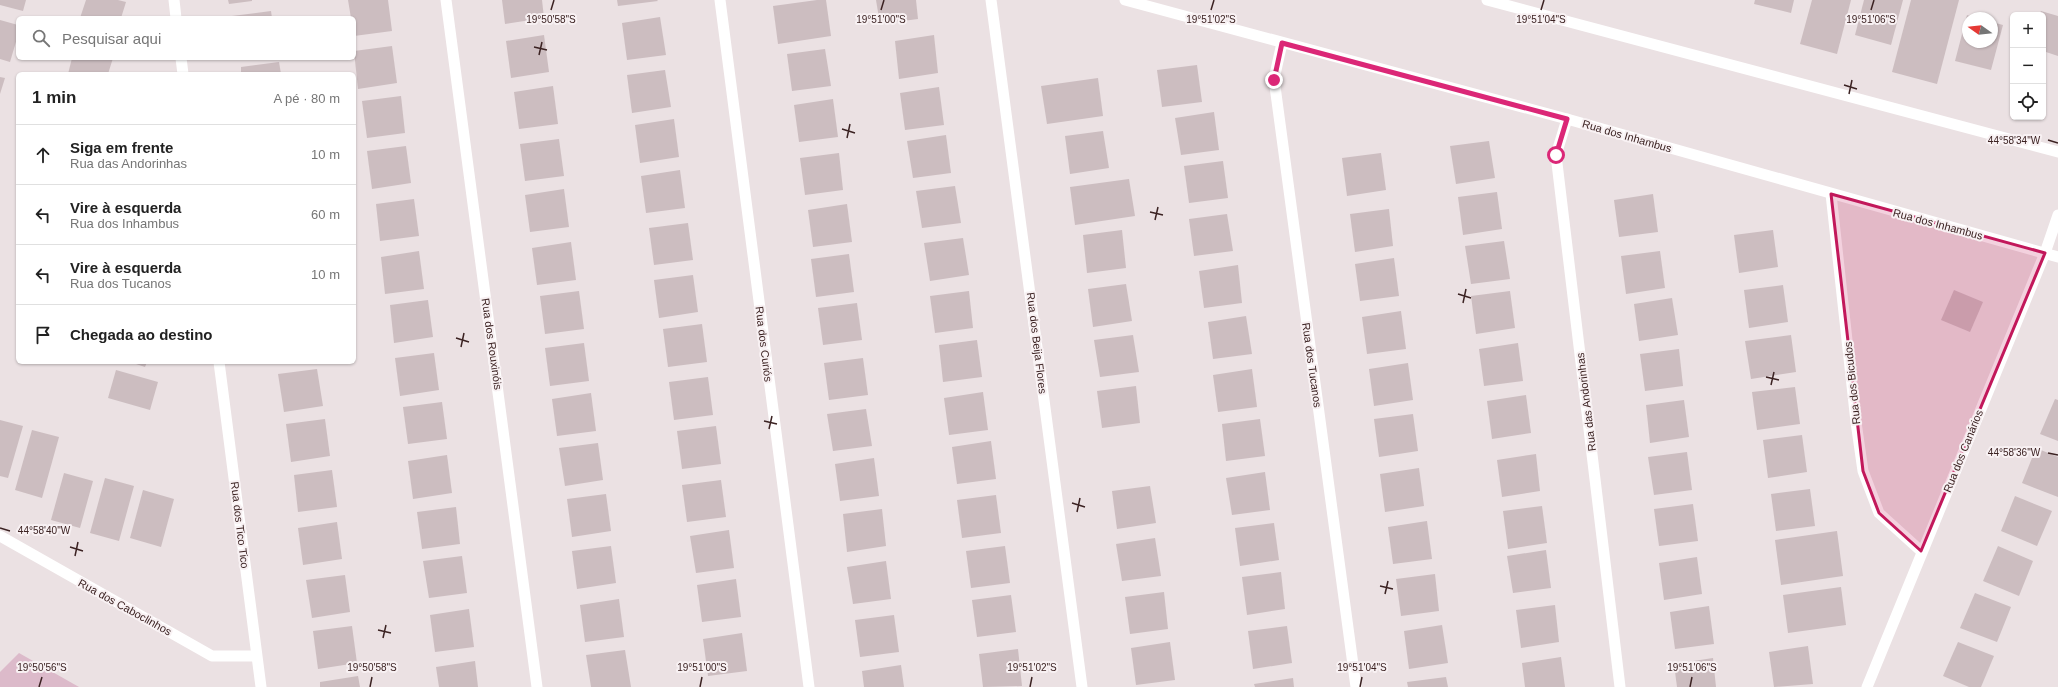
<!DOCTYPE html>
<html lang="pt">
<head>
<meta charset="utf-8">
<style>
	body { margin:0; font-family:Helvetica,sans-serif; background:#f2f2f2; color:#222 }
	.controls { position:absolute; right:12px; top:12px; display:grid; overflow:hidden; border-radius:6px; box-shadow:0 1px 3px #0004 }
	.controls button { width:36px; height:36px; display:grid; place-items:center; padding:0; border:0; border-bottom:1px solid #e0e0e0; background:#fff; color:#222; font:20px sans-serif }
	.compass { position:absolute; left:1962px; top:12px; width:36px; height:36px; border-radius:50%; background:#fff; box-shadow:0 1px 3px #0004; rotate:285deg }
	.stop { position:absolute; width:12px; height:12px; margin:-9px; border:3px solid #db2777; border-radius:50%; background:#fff }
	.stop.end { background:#db2777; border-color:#fff; box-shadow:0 1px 4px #0008 }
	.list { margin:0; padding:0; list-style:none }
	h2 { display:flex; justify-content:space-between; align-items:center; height:52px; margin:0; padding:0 16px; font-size:17px }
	h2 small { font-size:13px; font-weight:400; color:#767676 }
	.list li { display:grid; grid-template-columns:26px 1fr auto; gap:12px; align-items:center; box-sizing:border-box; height:60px; padding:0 16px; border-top:1px solid #e0e0e0 }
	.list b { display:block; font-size:15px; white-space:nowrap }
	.list p { margin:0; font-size:13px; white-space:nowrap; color:#767676 }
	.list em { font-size:13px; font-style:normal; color:#767676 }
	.icon { flex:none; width:22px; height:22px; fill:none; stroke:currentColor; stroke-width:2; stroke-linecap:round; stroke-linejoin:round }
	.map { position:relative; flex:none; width:2058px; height:687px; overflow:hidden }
	.search { position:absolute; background:#fff; box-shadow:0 1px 3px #0004; left:16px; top:16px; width:340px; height:44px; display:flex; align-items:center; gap:10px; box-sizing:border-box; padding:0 14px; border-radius:6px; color:#767676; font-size:15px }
	.panel { position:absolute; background:#fff; box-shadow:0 1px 3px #0004; left:16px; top:72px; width:340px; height:292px; border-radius:6px }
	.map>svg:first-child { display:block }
	.green { fill:#dcbaca }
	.building { fill:#ccbdc0 }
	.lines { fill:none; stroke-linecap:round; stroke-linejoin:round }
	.minor { stroke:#fff; stroke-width:11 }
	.route { stroke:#db2777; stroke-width:5 }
	.marked { fill:#c2185b; fill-opacity:0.2; stroke:#c2185b; stroke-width:3; stroke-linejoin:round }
	.ticks { fill:none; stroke:#3b2222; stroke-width:1.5 }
	.labels { text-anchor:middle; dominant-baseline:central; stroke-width:4; stroke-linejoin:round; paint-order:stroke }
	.street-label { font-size:11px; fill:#3b2222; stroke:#f8f1f3 }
	.ticks-label { font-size:10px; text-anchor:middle; fill:#3b2222; stroke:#f8f1f3; stroke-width:4; stroke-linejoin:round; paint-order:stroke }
</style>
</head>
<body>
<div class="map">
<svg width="2058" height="687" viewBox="0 0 2058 687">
	<rect width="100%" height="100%" fill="#ebe1e3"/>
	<path class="green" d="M19,653L79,687H0V672Z"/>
	<g class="building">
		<path d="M0,0H26L23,11L0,5Z"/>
		<path d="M86,0H118L126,2L121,18H80Z"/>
		<path d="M228,0H252V1L229,4Z"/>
		<path d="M348,0H388L392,31L354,36V18H351Z"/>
		<path d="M502,0H542L544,18L505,24Z"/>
		<path d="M617,0H657L658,1L618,6Z"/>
		<path d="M817,0H826L831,36L778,44L773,6Z"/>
		<path d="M876,0H916L918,19L880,24Z"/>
		<path d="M1755,0H1794L1791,13L1754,4Z"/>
		<path d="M1812,0H1851L1837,54L1800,44Z"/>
		<path d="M1864,0H1903L1891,45L1855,35Z"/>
		<path d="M1911,0H1959L1937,84L1892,72Z"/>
		<path d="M271,11L272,18H233L232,16Z"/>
		<path d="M2041,11L2058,16V56L2043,51V15H2039Z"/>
		<path d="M1967,15L1975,18H1968V42H1992V22L2003,25L1991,70L1955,61Z"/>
		<path d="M660,17L666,55L627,60L622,23Z"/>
		<path d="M0,20L18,25V35L10,62L0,59Z"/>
		<path d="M544,35L549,72L511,78L506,41Z"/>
		<path d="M934,35L938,73L899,79L895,41Z"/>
		<path d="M392,46L397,83L358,89L354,51Z"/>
		<path d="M825,49L831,86L792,91L787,54Z"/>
		<path d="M72,58H113L108,74H68Z"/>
		<path d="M279,62L281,74H241V67Z"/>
		<path d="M1197,65L1202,102L1162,107L1157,70Z"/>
		<path d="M665,70L671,107L632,113L627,75Z"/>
		<path d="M0,77L5,78L0,94Z"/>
		<path d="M1098,78L1103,116L1047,124L1041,86Z"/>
		<path d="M553,86L558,124L519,129L514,92Z"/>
		<path d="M939,87L944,125L905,130L900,93Z"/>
		<path d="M401,96L405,133L367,138L362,101Z"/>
		<path d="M833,99L838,137L799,142L794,105Z"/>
		<path d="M1214,112L1219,150L1181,155L1175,118Z"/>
		<path d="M674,119L679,157L640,163L635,125Z"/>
		<path d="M1103,131L1109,168L1070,174L1065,136Z"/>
		<path d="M946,135L951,173L913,178L907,141Z"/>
		<path d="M559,139L564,176L525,181L520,144Z"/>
		<path d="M1489,141L1495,178L1456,184L1450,146Z"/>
		<path d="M406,146L411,183L372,189L367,151Z"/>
		<path d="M839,153L843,190L805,195L800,158Z"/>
		<path d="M1381,153L1386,190L1347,196L1342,158Z"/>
		<path d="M1223,161L1228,198L1189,203L1184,166Z"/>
		<path d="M680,170L685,208L646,213L641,176Z"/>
		<path d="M1129,179L1135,216L1075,225L1070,187Z"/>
		<path d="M955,186L961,223L922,228L916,191Z"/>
		<path d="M564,189L569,227L530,232L525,195Z"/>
		<path d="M1497,192L1502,229L1463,235L1458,197Z"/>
		<path d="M1653,194L1658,232L1619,237L1614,200Z"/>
		<path d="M414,199L419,236L380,241L376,204Z"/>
		<path d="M847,204L852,242L813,247L808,210Z"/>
		<path d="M1389,209L1393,246L1355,252L1350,214Z"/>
		<path d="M1227,214L1233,251L1194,256L1189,219Z"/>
		<path d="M688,223L693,260L654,265L649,228Z"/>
		<path d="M1122,230L1126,268L1087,273L1083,235Z"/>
		<path d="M1773,230L1778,267L1739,273L1734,235Z"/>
		<path d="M963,238L969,275L930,281L924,243Z"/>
		<path d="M1504,241L1510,279L1471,284L1465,246Z"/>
		<path d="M571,242L576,280L537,285L532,248Z"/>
		<path d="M419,251L424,289L385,294L381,257Z"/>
		<path d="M1660,251L1665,288L1626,294L1621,256Z"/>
		<path d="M849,254L854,292L816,297L811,259Z"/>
		<path d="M1394,258L1399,296L1360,301L1355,264Z"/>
		<path d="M1238,265L1242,303L1204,308L1199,271Z"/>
		<path d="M693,275L698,312L659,318L654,280Z"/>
		<path d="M1126,284L1132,321L1093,327L1088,289Z"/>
		<path d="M1783,285L1788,322L1749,328L1744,290Z"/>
		<path d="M1954,290L1983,302L1970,332L1941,320Z"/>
		<path d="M579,291L584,329L545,334L540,296Z"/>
		<path d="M969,291L973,328L935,333L930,296Z"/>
		<path d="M1510,291L1515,328L1476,334L1471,296Z"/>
		<path d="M1672,298L1678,335L1639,341L1634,304Z"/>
		<path d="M428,300L433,337L394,343L390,305Z"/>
		<path d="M857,303L862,340L823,345L818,308Z"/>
		<path d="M1401,311L1406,349L1367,354L1362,317Z"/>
		<path d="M1246,316L1252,354L1213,359L1208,322Z"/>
		<path d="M702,324L707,362L668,367L663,329Z"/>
		<path d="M1133,335L1139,372L1100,377L1094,340Z"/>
		<path d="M1791,335L1796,372L1751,379L1745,341Z"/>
		<path d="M977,340L982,377L943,382L939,345Z"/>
		<path d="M584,343L589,381L550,386L545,348Z"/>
		<path d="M1518,343L1523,381L1484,386L1479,349Z"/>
		<path d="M1679,349L1683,386L1645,391L1640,354Z"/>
		<path d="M434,353L439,390L400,396L395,358Z"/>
		<path d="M863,358L868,395L829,400L824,363Z"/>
		<path d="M130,362H147L145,367Z"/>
		<path d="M1408,363L1413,400L1374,406L1369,369Z"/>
		<path d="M317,369L323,406L284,412L278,374Z"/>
		<path d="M1252,369L1257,407L1218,412L1213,375Z"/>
		<path d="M116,370L158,382L150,410L108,398Z"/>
		<path d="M708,377L713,415L674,420L669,382Z"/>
		<path d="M1136,386L1140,423L1102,428L1097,391Z"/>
		<path d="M1795,387L1800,424L1757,430L1752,392Z"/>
		<path d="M983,392L988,430L949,435L944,398Z"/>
		<path d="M591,393L596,431L557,436L552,399Z"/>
		<path d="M1526,395L1531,433L1492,439L1487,401Z"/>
		<path d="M2055,399L2058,400V441L2040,434Z"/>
		<path d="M1684,400L1689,437L1650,443L1646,405Z"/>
		<path d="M442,402L447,439L408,444L403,407Z"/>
		<path d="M866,409L872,446L833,451L827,414Z"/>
		<path d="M1413,414L1418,451L1379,457L1374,419Z"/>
		<path d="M325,419L330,456L291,462L286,424Z"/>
		<path d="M1260,419L1265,456L1226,461L1222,424Z"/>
		<path d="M0,420L23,426L8,478L0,476Z"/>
		<path d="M716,426L721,464L682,469L677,431Z"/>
		<path d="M32,430L59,437L42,498L15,490Z"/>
		<path d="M1802,435L1807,472L1768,478L1763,440Z"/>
		<path d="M991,441L996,479L957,484L952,447Z"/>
		<path d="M598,443L603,480L565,486L559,448Z"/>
		<path d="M2036,448L2058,457V497L2022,483Z"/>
		<path d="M1687,452L1692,490L1654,495L1648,457Z"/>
		<path d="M1536,454L1540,491L1502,497L1497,460Z"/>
		<path d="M447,455L452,493L413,499L408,461Z"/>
		<path d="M874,458L879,496L840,501L835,464Z"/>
		<path d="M1419,468L1424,506L1385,512L1380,474Z"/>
		<path d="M332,470L337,507L298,512L294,475Z"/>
		<path d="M1265,472L1270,510L1232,515L1226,478Z"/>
		<path d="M64,473L93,481L80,528L51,520Z"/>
		<path d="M105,478L134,486L119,541L90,533Z"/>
		<path d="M721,480L726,517L687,522L682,485Z"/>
		<path d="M1150,486L1156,523L1117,529L1112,491Z"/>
		<path d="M1810,489L1815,526L1776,531L1771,494Z"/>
		<path d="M143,490L174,499L161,547L130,538Z"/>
		<path d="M606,494L611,531L572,537L567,499Z"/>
		<path d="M996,495L1001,533L962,538L957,500Z"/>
		<path d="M2015,496L2052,511L2037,546L2001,531Z"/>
		<path d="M1693,504L1698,541L1659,546L1654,509Z"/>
		<path d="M1542,506L1547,543L1508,549L1503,511Z"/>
		<path d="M456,507L460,544L422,549L417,512Z"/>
		<path d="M882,509L886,546L847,552L843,514Z"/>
		<path d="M1427,521L1432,559L1393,564L1388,527Z"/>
		<path d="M337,522L342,559L303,565L298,528Z"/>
		<path d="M1274,523L1279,560L1240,566L1235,528Z"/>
		<path d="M729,530L734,568L696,573L690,536Z"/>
		<path d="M1837,531L1843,576L1781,585L1775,540Z"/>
		<path d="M1155,538L1161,576L1122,581L1116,544Z"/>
		<path d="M611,546L616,583L577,589L572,551Z"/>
		<path d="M1005,546L1010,583L971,588L966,551Z"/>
		<path d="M1998,546L2033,561L2019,596L1983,581Z"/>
		<path d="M1546,550L1551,588L1513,593L1507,556Z"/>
		<path d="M462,556L467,593L429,598L423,561Z"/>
		<path d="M1697,557L1702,594L1664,600L1659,563Z"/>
		<path d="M886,561L891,599L853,604L847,567Z"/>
		<path d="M1281,572L1285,609L1247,615L1242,577Z"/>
		<path d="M1435,574L1439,611L1401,616L1396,579Z"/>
		<path d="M345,575L350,612L312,618L306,580Z"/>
		<path d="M736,579L741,617L702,622L697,585Z"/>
		<path d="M1841,587L1846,625L1788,633L1783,595Z"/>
		<path d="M1164,592L1168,629L1130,634L1125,597Z"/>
		<path d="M1975,593L2011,607L1997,642L1960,628Z"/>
		<path d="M1011,595L1016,632L977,637L972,600Z"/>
		<path d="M619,599L624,637L585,642L580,605Z"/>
		<path d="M1555,605L1559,642L1521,648L1516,610Z"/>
		<path d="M1709,606L1714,644L1675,649L1670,612Z"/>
		<path d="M469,609L474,647L435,652L430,615Z"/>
		<path d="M894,615L899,652L860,657L855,620Z"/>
		<path d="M1442,625L1448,663L1409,669L1404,631Z"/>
		<path d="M352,626L357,663L318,669L313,631Z"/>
		<path d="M1287,626L1292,663L1253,669L1248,631Z"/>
		<path d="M742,633L747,671L708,676L703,639Z"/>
		<path d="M1170,642L1175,680L1136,685L1131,648Z"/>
		<path d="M1958,642L1994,656L1981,687H1969L1943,676Z"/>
		<path d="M1808,646L1813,684L1774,687L1769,652Z"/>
		<path d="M1018,649L1022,686L983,687L979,654Z"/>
		<path d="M625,650L631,687H591L586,655Z"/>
		<path d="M1561,657L1565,687H1525L1522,663Z"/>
		<path d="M1713,658L1716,687H1677L1674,664Z"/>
		<path d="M475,661L478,687H439L436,667Z"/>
		<path d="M901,665L904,687H864L862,671Z"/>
		<path d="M358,676L360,687H320V682Z"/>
		<path d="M1446,677L1448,687H1408L1407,682Z"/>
		<path d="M1293,678L1294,687H1255L1254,684Z"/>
	</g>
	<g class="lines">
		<g class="minor">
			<path d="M174,0L176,18"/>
			<path d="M446,0L537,687"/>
			<path d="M720,0L809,687"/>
			<path d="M991,0L1082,687"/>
			<path d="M1125,0L1567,119L2058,257"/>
			<path d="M1487,0L2058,152"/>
			<path d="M1282,43L1274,79L1356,687"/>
			<path d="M181,58L183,74"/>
			<path d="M1567,119L1556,155L1620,687"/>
			<path d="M1831,194L1856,422L1863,471L1879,513L1921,551"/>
			<path d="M219,362L261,687"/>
			<path d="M0,536L212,656H256"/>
			<path d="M1867,687L2045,253L2058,215"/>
		</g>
	</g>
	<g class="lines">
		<path class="route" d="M1274,80L1282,43L1567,119L1556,155"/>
	</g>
	<path class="marked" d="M1831,194L2045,253L1921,551L1879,513L1863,471Z"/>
	<path class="ticks" d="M551,10L554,0M881,10L884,0M1211,10L1214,0M1541,10L1544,0M1871,10L1874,0M534,47L547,50M539,55L542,42M1844,85L1857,89M1849,94L1852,80M842,129L855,133M847,138L850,124M2048,140L2058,143M1150,212L1163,215M1155,220L1158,207M1458,294L1471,298M1463,303L1466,289M456,338L469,342M461,347L464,333M1766,377L1779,380M1771,385L1774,372M764,421L777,424M769,429L772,416M2048,453L2058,455M1072,503L1085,507M1077,512L1080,498M0,528L10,531M70,547L83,551M75,556L78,542M1380,586L1393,589M1385,594L1388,581M378,630L391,633M383,638L386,625M39,687L42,677M370,687L372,677M700,687L702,677M1030,687L1032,677M1360,687L1362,677M1690,687L1692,677"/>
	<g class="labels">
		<g class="street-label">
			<text transform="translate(1627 136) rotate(16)">Rua dos Inhambus</text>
			<text transform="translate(1938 224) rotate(15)">Rua dos Inhambus</text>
			<text transform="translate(1037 343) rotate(83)">Rua dos Beija Flores</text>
			<text transform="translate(492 344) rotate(82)">Rua dos Rouxinóis</text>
			<text transform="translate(764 344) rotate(83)">Rua dos Curiós</text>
			<text transform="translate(1312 365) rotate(82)">Rua dos Tucanos</text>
			<text transform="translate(1852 383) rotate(-96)">Rua dos Bicudos</text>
			<text transform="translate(1586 402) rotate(-97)">Rua das Andorinhas</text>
			<text transform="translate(1963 451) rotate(-68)">Rua dos Canários</text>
			<text transform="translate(240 525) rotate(83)">Rua dos Tico Tico</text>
			<text transform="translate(125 607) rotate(29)">Rua dos Caboclinhos</text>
		</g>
	</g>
	<g class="ticks-label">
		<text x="551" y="23">19°50'58"S</text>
		<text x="881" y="23">19°51'00"S</text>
		<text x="1211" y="23">19°51'02"S</text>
		<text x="1541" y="23">19°51'04"S</text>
		<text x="1871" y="23">19°51'06"S</text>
		<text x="2014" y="144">44°58'34"W</text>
		<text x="2014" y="456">44°58'36"W</text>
		<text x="44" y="534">44°58'40"W</text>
		<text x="42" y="671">19°50'56"S</text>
		<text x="372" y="671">19°50'58"S</text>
		<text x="702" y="671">19°51'00"S</text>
		<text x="1032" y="671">19°51'02"S</text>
		<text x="1362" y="671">19°51'04"S</text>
		<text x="1692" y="671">19°51'06"S</text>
	</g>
</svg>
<div class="controls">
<button>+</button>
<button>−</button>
<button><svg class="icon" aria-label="locate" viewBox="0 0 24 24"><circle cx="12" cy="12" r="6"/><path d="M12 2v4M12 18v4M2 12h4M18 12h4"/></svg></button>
</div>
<svg class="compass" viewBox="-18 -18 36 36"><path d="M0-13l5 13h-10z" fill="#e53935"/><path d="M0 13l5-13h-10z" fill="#767676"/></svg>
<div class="stop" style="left:1556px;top:155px"></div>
<div class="stop end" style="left:1274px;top:80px"></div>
<div class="search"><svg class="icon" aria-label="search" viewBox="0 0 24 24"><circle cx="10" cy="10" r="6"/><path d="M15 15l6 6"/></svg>Pesquisar aqui</div>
<section class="panel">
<h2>1 min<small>A pé · 80 m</small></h2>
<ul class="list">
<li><svg class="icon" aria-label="ahead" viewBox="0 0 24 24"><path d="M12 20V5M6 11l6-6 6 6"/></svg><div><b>Siga em frente</b><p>Rua das Andorinhas</p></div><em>10 m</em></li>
<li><svg class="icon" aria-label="left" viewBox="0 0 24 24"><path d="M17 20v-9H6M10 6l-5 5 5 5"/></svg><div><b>Vire à esquerda</b><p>Rua dos Inhambus</p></div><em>60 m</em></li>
<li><svg class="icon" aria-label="left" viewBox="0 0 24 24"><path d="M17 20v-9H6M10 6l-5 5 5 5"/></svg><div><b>Vire à esquerda</b><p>Rua dos Tucanos</p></div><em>10 m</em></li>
<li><svg class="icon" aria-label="arrive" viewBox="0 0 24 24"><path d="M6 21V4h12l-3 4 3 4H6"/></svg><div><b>Chegada ao destino</b></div></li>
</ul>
</section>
</div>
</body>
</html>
